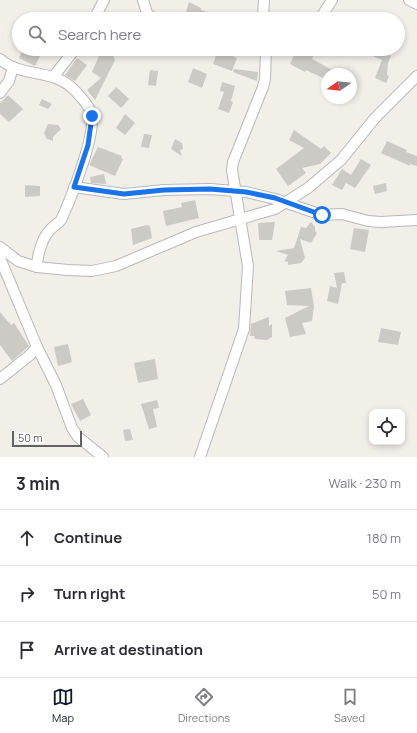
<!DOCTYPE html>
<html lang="en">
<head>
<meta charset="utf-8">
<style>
	body { margin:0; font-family:Manrope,sans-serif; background:#f7f7f7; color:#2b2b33 }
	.controls { position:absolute; right:12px; bottom:12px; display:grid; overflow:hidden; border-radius:8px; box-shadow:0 2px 6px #0003 }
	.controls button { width:36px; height:36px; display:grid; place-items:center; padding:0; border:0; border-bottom:1px solid #e1e1e2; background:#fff; color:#2b2b33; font:20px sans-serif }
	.compass { position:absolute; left:321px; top:68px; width:36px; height:36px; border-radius:50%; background:#fff; box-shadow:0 2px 6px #0003; rotate:256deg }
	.scale { position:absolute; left:12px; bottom:10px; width:70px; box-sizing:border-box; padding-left:4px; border:2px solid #5f6368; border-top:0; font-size:11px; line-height:14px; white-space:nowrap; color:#5f6368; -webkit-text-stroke:3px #fff; paint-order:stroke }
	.stop { position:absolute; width:12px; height:12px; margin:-9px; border:3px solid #1a73e8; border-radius:50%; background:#fff }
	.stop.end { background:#1a73e8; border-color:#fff; box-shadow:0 1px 4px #0008 }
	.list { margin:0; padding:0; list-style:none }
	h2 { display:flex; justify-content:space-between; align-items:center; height:52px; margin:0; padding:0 16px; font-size:17px }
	h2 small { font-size:13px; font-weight:400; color:#7c7c81 }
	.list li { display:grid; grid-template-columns:26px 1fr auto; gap:12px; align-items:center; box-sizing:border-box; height:56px; padding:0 16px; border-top:1px solid #e1e1e2 }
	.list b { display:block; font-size:15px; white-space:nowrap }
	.list em { font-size:13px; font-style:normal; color:#7c7c81 }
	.icon { flex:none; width:22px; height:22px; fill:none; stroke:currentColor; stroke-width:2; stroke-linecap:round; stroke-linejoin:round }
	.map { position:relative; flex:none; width:417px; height:457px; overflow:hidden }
	.search { position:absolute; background:#fff; box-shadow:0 2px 6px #0003; left:12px; right:12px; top:12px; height:44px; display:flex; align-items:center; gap:10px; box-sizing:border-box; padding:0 14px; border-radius:22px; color:#7c7c81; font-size:15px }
	.sheet { height:220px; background:#fff }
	nav { display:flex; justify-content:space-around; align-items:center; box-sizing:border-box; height:56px; border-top:1px solid #e1e1e2; background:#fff; font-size:11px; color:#7c7c81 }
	nav a { display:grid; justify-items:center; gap:2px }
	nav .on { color:#111827 }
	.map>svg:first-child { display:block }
	.building { fill:#cccac5 }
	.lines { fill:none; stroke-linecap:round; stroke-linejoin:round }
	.minor-casing { stroke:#b5b8bc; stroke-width:12 }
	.minor { stroke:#fff; stroke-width:10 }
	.route { stroke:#1a73e8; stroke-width:5 }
</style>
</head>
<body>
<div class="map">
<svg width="417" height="457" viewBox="0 0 417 457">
	<rect width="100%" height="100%" fill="#f1efe8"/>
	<g class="building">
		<path d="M189,2L201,8V10L224,17V19H184Z"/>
		<path d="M23,49L41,54L35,66L19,58Z"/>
		<path d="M102,49H125L113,55L115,60L95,100L87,90L101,78L92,72Z"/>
		<path d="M297,49H309L315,52L312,59L340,74H327V80L306,70L305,72L290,64Z"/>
		<path d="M376,49L385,53L387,49H389V54L391,56L388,63L387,75L389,76L386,83L375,78L382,60L373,56Z"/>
		<path d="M218,50L237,58L232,71L213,64Z"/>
		<path d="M77,58L87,65L75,81L65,75Z"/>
		<path d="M193,68L207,74L202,88L188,82Z"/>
		<path d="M234,69L258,72L257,81L233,72Z"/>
		<path d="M150,70L158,71L156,86L148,85Z"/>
		<path d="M222,82L235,86L231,101L233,102L229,113L218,109L224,92L220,91Z"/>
		<path d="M116,87L129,99L121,108L108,96Z"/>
		<path d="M8,95L23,109L9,122L0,114V103Z"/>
		<path d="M42,99L52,104L48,109L39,105Z"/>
		<path d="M125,114L135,123L125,135L116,128Z"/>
		<path d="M48,124L58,125L61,129L53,137V141L47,139L44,133Z"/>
		<path d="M294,130L321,149L324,146L331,153L320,164L302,168L306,173L288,186L276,169L304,148L289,140Z"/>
		<path d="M144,134L152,135L149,148L141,147Z"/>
		<path d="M175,139L182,143L183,149L180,150L182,156L171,149Z"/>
		<path d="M387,141L407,150L406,152L417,156V166L410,164V166L381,153Z"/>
		<path d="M98,147L122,156L121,158L123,159L115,176L89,165Z"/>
		<path d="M361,159L371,165L355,188L346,183L342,190L332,185L342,169L351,175Z"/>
		<path d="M104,174L106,184L91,183L90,177Z"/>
		<path d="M386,183L387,191L375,194L373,186Z"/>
		<path d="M25,185L40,186V196L25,197Z"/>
		<path d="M195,200L199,218L166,226L163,211L182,207L181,203Z"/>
		<path d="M275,222L272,240H259L258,223Z"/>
		<path d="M311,222L315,227V231L317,233L311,243L300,239L305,258L301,263L288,265V262L284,261L288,255L276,251L294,248L301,227L306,228Z"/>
		<path d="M147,225L150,226L152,238L133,245L131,229Z"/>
		<path d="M354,228L369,230L365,252L350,249Z"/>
		<path d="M344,272L346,283H342L338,304L327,301L330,286L337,288L334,273Z"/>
		<path d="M311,288L314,306L312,321L302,323L306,334L290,337L285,318L309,306L287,305L285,291Z"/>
		<path d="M0,312L11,325L14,323L29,346L12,361L0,345Z"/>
		<path d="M269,317V326L272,324V337L267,340L255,339L254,336H250L251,324Z"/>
		<path d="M381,328L401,332L398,345L378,342Z"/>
		<path d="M68,344L72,362L58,366L54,347Z"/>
		<path d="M155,359L158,379L138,383L134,363Z"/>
		<path d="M83,399L91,415L80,421L71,404Z"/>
		<path d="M157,400L159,408L153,409L157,427L149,429L141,404Z"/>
		<path d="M130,429L133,440L125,441L123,430Z"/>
	</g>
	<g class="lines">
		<g class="minor-casing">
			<g id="minor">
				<path d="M143,0L147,13L153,19"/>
				<path d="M409,0L417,4"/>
				<path d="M94,19L104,0"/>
				<path d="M263,19L264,0"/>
				<path d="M320,19L332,0"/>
				<path d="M0,59C20,77 49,69 70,86C77,92 87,103 91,112C98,131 70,201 61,220C58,224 53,226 50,230C42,238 37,256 37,267"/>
				<path d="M54,76L75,49"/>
				<path d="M0,93L9,81L13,67"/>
				<path d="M74,187L124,194L164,190L210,189L246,192L275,199L322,215L342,214L368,221L381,222L417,220"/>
				<path d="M0,247L18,261L37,267L68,270L92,271L116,266L196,232L275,209L308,188L341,160L375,118L417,76"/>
				<path d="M0,258L37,347L56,385L72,428L78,437L103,457"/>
				<path d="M0,379L30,355L37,347"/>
				<path d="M200,457L244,329L248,266L232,170L233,162L263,87L265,79L266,49"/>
			</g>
		</g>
		<use href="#minor" class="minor"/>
	</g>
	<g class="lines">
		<path class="route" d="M92,116L88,145L74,187L124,194L164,190L210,189L246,192L275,198L322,215"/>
	</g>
</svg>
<div class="controls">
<button><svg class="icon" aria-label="locate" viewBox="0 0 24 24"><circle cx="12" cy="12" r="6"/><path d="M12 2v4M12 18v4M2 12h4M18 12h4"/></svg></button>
</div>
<svg class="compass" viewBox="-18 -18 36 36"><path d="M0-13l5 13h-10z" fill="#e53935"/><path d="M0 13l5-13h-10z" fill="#7c7c81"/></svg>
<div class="scale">50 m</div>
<div class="stop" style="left:322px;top:215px"></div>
<div class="stop end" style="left:92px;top:116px"></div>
<div class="search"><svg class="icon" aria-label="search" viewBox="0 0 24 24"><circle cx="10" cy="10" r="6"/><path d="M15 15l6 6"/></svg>Search here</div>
</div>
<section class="sheet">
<h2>3 min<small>Walk · 230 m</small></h2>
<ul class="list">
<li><svg class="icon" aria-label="ahead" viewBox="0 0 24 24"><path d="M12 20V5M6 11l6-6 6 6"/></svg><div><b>Continue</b></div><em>180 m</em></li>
<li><svg class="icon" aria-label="right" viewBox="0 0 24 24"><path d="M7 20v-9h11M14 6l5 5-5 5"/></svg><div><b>Turn right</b></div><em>50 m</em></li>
<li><svg class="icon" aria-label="arrive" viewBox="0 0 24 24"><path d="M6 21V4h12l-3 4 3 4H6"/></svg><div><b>Arrive at destination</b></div></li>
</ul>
</section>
<nav>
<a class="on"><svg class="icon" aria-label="map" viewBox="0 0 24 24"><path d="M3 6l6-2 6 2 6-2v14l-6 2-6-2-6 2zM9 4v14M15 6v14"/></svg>Map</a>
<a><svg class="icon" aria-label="directions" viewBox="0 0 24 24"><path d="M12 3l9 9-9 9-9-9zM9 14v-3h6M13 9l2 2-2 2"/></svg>Directions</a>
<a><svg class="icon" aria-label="saved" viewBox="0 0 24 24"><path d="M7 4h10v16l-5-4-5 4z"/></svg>Saved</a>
</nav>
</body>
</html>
